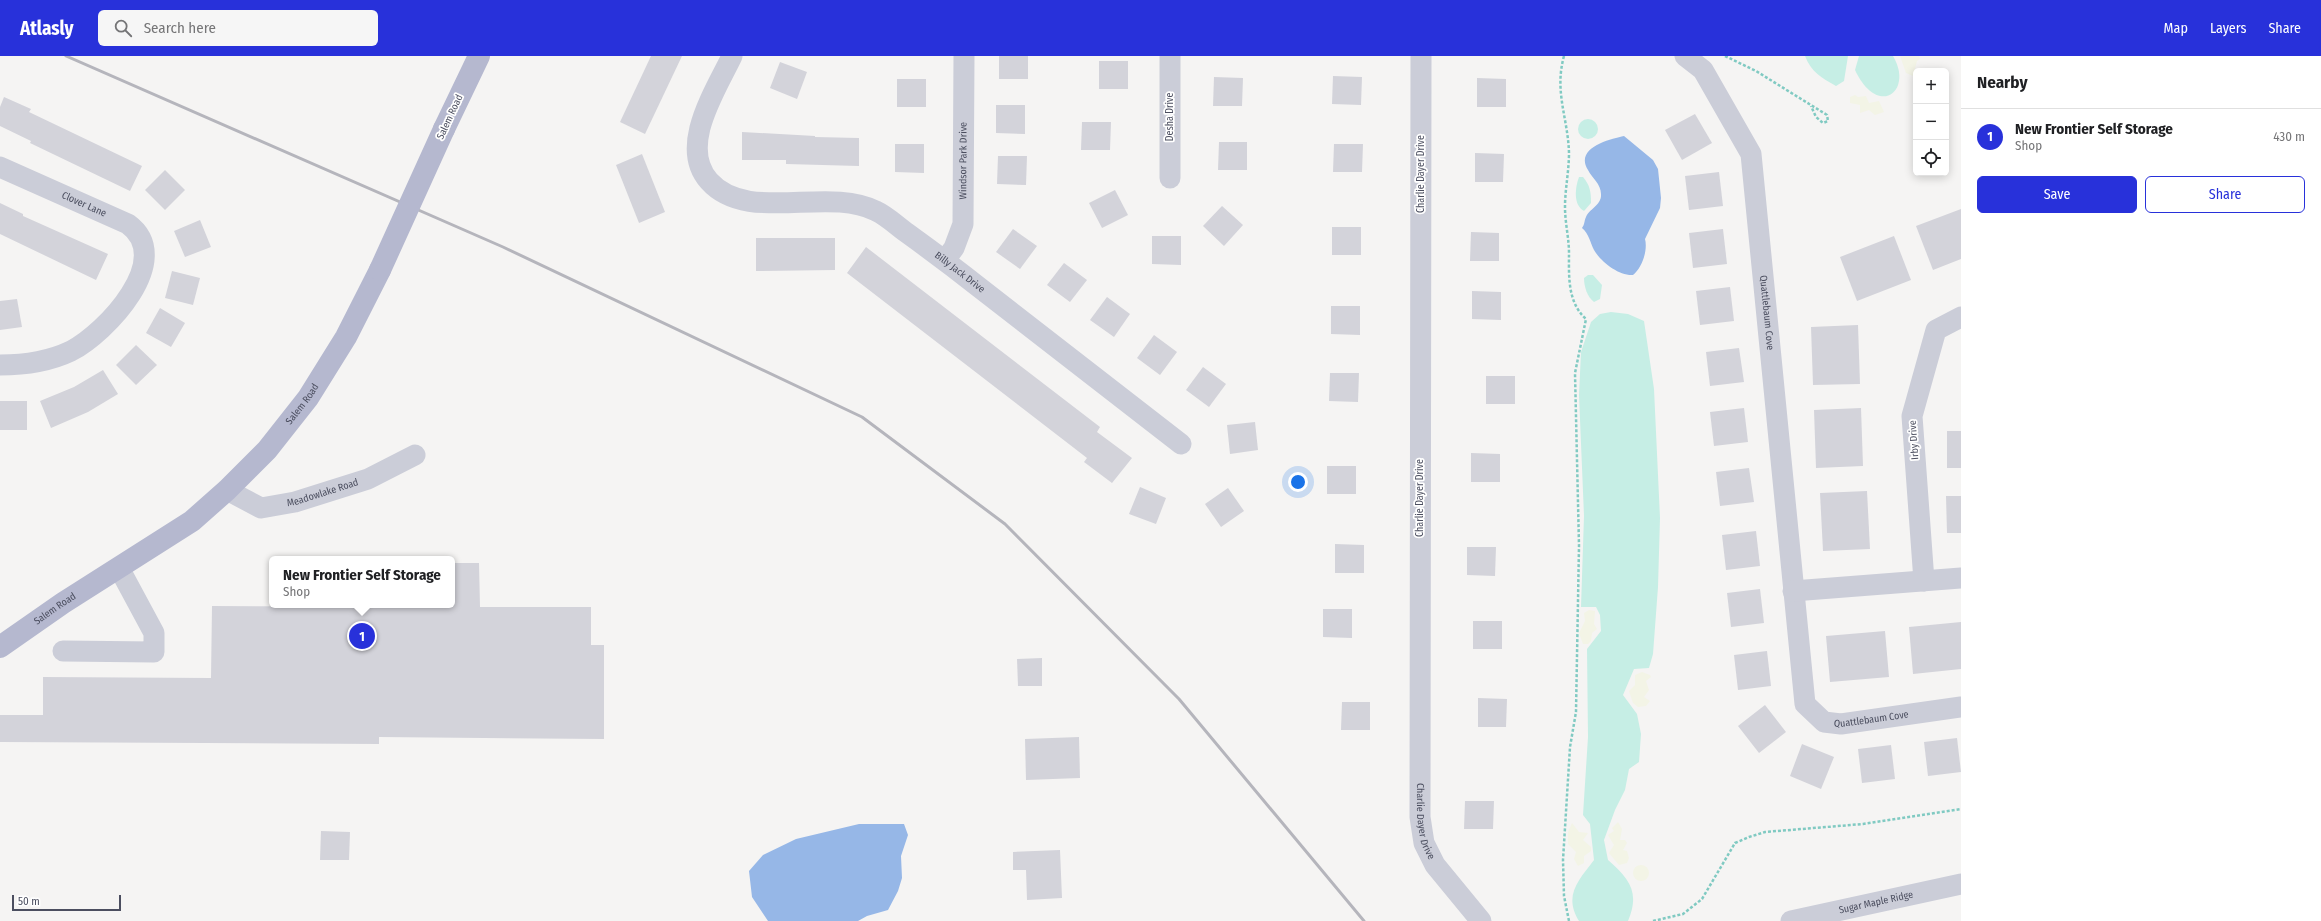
<!DOCTYPE html>
<html lang="en">
<head>
<meta charset="utf-8">
<style>
	body { margin:0; font-family:"Fira Sans Condensed",sans-serif; background:#f6f6f6; color:#202124 }
	.controls { position:absolute; right:12px; top:12px; display:grid; overflow:hidden; border-radius:6px; box-shadow:0 2px 10px #0003 }
	.controls button { width:36px; height:36px; display:grid; place-items:center; padding:0; border:0; border-bottom:1px solid #e0e0e0; background:#fff; color:#202124; font:20px sans-serif }
	.scale { position:absolute; left:12px; bottom:10px; width:109px; box-sizing:border-box; padding-left:4px; border:2px solid #4b4e5f; border-top:0; font-size:11px; line-height:14px; white-space:nowrap; color:#4b4e5f; -webkit-text-stroke:3px #fff; paint-order:stroke }
	.you { position:absolute; left:1298px; top:426px; width:14px; height:14px; margin:-10px; border:3px solid #fff; border-radius:50%; background:#1a73e8; box-shadow:0 0 0 6px #1a73e833 }
	.badge { display:grid; place-items:center; width:26px; height:26px; border-radius:50%; background:#2831da; color:#fff; font-size:13px; font-weight:700 }
	.pin { position:absolute; translate:-50% -50%; border:2px solid #fff; box-shadow:0 1px 4px #0006 }
	.popup { position:absolute; left:269px; top:500px; width:186px; height:52px; box-sizing:border-box; display:grid; place-content:center; border-radius:6px; background:#fff; filter:drop-shadow(0 1px 3px #0005); font-size:13px; white-space:nowrap; color:#757577 }
	.popup b { font-size:15px; color:#202124 }
	.popup::after { content:''; position:absolute; left:50%; top:100%; margin-left:-8px; border:8px solid transparent; border-top-color:#fff }
	.list { margin:0; padding:0; list-style:none }
	h2 { display:flex; justify-content:space-between; align-items:center; height:52px; margin:0; padding:0 16px; font-size:17px }
	h2 small { font-size:13px; font-weight:400; color:#757577 }
	.list li { display:grid; grid-template-columns:26px 1fr auto; gap:12px; align-items:center; box-sizing:border-box; height:56px; padding:0 16px; border-top:1px solid #e0e0e0 }
	.list b { display:block; font-size:15px; white-space:nowrap }
	.list p { margin:0; font-size:13px; white-space:nowrap; color:#757577 }
	.list em { font-size:13px; font-style:normal; color:#757577 }
	.actions { display:flex; gap:8px; padding:12px 16px }
	.actions a { flex:1; padding:9px 0; border:1px solid #2831da; border-radius:6px; text-align:center; font-size:14px; color:#2831da }
	.actions .main { background:#2831da; color:#fff }
	.icon { flex:none; width:22px; height:22px; fill:none; stroke:currentColor; stroke-width:2; stroke-linecap:round; stroke-linejoin:round }
	.map { position:relative; flex:none; width:1961px; height:865px; overflow:hidden }
	header { display:flex; align-items:center; gap:24px; box-sizing:border-box; height:56px; padding:0 20px; background:#2831da; color:#fff }
	header strong { font-size:19px }
	nav { display:flex; gap:22px; margin-inline-start:auto; font-size:14px }
	.search { width:280px; height:36px; background:#f6f6f6; display:flex; align-items:center; gap:10px; box-sizing:border-box; padding:0 14px; border-radius:6px; color:#757577; font-size:15px }
	main { display:flex }
	aside { flex:1; background:#fff }
	.map>svg:first-child { display:block }
	.green { fill:#c6eee5 }
	.sand { fill:#f3f4e6 }
	.water { fill:#96b7e7 }
	.building { fill:#d3d3da }
	.lines { fill:none; stroke-linecap:round; stroke-linejoin:round }
	.path { stroke:#80cac2; stroke-width:2.5; stroke-dasharray:3 2; stroke-linecap:butt }
	.minor { stroke:#cbcdd8; stroke-width:21 }
	.major { stroke:#b5b8cf; stroke-width:22 }
	.rail { stroke:#b5b5bc; stroke-width:3 }
	.major-bridge { stroke:#b5b8cf; stroke-width:22 }
	.labels { text-anchor:middle; dominant-baseline:central; stroke-width:3.5; stroke-linejoin:round; paint-order:stroke }
	.street-label { font-size:10px; fill:#4b4e5f; stroke:#fff }
</style>
</head>
<body>
<header>
<strong>Atlasly</strong>
<div class="search"><svg class="icon" aria-label="search" viewBox="0 0 24 24"><circle cx="10" cy="10" r="6"/><path d="M15 15l6 6"/></svg>Search here</div>
<nav><a>Map</a><a>Layers</a><a>Share</a></nav>
</header>
<main>
<div class="map">
<svg width="1961" height="865" viewBox="0 0 1961 865">
	<rect width="100%" height="100%" fill="#f5f4f3"/>
	<g class="green">
		<path d="M1805,0H1848L1844,25L1836,30C1822,22 1811,16 1805,0Z"/>
		<path d="M1859,0H1893C1914,35 1878,63 1855,14Z"/>
		<circle cx="1588" cy="73" r="10"/>
		<path d="M1579,121H1583C1590,129 1591,136 1591,147L1584,155C1573,149 1575,132 1579,121Z"/>
		<path d="M1588,219H1593L1602,229L1600,243L1594,246C1587,241 1584,230 1584,222Z"/>
		<path d="M1611,256L1628,258L1644,265L1654,333L1660,462L1658,531L1653,598L1649,612L1634,613L1623,639L1637,658L1641,678L1639,706L1629,713L1625,734L1615,754L1604,784L1608,804C1630,823 1640,837 1628,865H1579C1563,839 1579,824 1594,804L1590,768L1583,759L1588,681L1587,593L1601,575L1600,559L1596,551H1581L1584,460L1579,339L1581,296L1591,266L1600,258Z"/>
	</g>
	<g class="sand">
		<path d="M1900,0H1919L1920,3L1917,5L1913,20L1906,17Z"/>
		<path d="M1855,39L1858,41L1866,40L1869,47L1879,45L1884,56L1875,59L1869,54L1860,57V49L1850,47V41Z"/>
		<path d="M1589,554L1595,555L1594,568L1597,573L1592,577L1591,585L1588,588H1583L1579,577L1585,565L1584,557Z"/>
		<path d="M1642,616L1650,619L1651,621L1646,625L1649,634L1644,641L1650,645L1646,650L1638,651L1633,647L1629,635L1635,629V619Z"/>
		<path d="M1618,766L1622,773L1620,784H1625L1627,787L1623,794L1627,795L1629,802L1627,807L1619,809L1609,797L1614,789L1608,779L1614,775L1612,772Z"/>
		<path d="M1572,767L1579,776L1588,777L1583,784L1591,791V795L1584,800V807L1578,810L1574,803L1576,796L1568,788V776Z"/>
		<circle cx="1641" cy="817" r="8"/>
	</g>
	<g class="water">
		<path d="M1624,80L1653,104L1658,113L1661,142L1660,152L1645,183C1648,194 1642,212 1633,219C1619,220 1601,206 1594,194C1590,186 1589,178 1582,172C1585,168 1584,165 1586,161C1589,153 1602,149 1601,138C1601,128 1592,122 1588,114C1574,92 1610,83 1624,80Z"/>
		<path d="M859,768H904L908,779L901,800L902,822L898,835L888,854L867,860L858,865H768L752,841L749,815L763,799L796,783Z"/>
	</g>
	<g class="building">
		<path d="M651,0H682L645,78L620,66Z"/>
		<rect x="999" y="0" width="29" height="23"/>
		<rect x="1099" y="5" width="29" height="28"/>
		<path d="M780,6L807,16L797,43L770,32Z"/>
		<path d="M1333,20L1362,21L1361,49L1332,48Z"/>
		<path d="M1214,21L1243,22L1242,50H1213Z"/>
		<path d="M1477,22L1506,23V51H1477Z"/>
		<rect x="897" y="23" width="29" height="28"/>
		<path d="M4,41L31,53L29,56L142,110L130,135L30,87L31,85L0,70V51Z"/>
		<path d="M996,49H1025V78L996,77Z"/>
		<path d="M1695,58L1712,87L1682,104L1665,74Z"/>
		<path d="M1082,66H1111L1110,94H1081Z"/>
		<path d="M742,76L815,80V81L859,82V110L786,108V104H742Z"/>
		<path d="M1219,86H1247V114H1218Z"/>
		<path d="M895,88H924V117L895,116Z"/>
		<path d="M1334,88H1363L1362,116H1333Z"/>
		<path d="M1475,97L1504,98L1503,126H1475Z"/>
		<path d="M642,98L665,156L639,167L616,109Z"/>
		<path d="M998,100H1027L1026,129L997,128Z"/>
		<path d="M165,114L185,134L165,154L145,134Z"/>
		<path d="M1719,116L1723,150L1689,154L1685,120Z"/>
		<path d="M1115,134L1128,159L1102,172L1089,147Z"/>
		<path d="M0,147L23,158V160L108,198L96,224L0,178Z"/>
		<path d="M1222,150L1243,169L1224,190L1203,170Z"/>
		<path d="M1961,153V203L1933,214L1916,170Z"/>
		<path d="M200,164L211,191L185,201L174,175Z"/>
		<rect x="1332" y="171" width="29" height="28"/>
		<path d="M1013,173L1037,190L1020,213L996,196Z"/>
		<path d="M1723,173L1727,208L1693,212L1689,177Z"/>
		<path d="M1471,176L1499,177V205H1470Z"/>
		<path d="M1152,180H1181V209L1152,208Z"/>
		<path d="M1894,180L1911,224L1857,245L1840,201Z"/>
		<path d="M756,182H835V214L756,215Z"/>
		<path d="M866,191L1100,371L1097,376L1132,402L1112,427L1084,406L1087,402L847,217Z"/>
		<path d="M1064,207L1087,224L1070,246L1047,229Z"/>
		<path d="M172,215L200,222L193,249L165,242Z"/>
		<path d="M1730,231L1734,265L1700,269L1696,235Z"/>
		<path d="M1472,235L1501,236V264L1472,263Z"/>
		<path d="M1107,241L1130,258L1114,281L1090,264Z"/>
		<path d="M17,243L22,271L0,274V245Z"/>
		<path d="M1331,250H1360V279L1331,278Z"/>
		<path d="M160,252L185,267L171,291L146,277Z"/>
		<path d="M1858,269L1860,328L1813,329L1811,271Z"/>
		<path d="M1154,279L1177,296L1160,319L1137,302Z"/>
		<path d="M136,289L157,309L136,329L116,309Z"/>
		<path d="M1739,292L1744,326L1710,330L1706,296Z"/>
		<path d="M1203,311L1226,328L1209,351L1186,334Z"/>
		<path d="M103,314L118,338L88,356L51,372L40,345L74,331Z"/>
		<path d="M1330,317H1359L1358,346L1329,345Z"/>
		<rect x="1486" y="320" width="29" height="28"/>
		<rect x="0" y="345" width="27" height="29"/>
		<path d="M1744,352L1748,386L1714,390L1710,356Z"/>
		<path d="M1861,352L1863,410L1816,412L1814,354Z"/>
		<path d="M1255,366L1258,394L1230,398L1227,369Z"/>
		<rect x="1947" y="375" width="14" height="37"/>
		<path d="M1471,397L1500,398V426H1471Z"/>
		<rect x="1327" y="410" width="29" height="28"/>
		<path d="M1749,412L1754,446L1720,450L1716,416Z"/>
		<path d="M1140,431L1166,442L1156,468L1129,458Z"/>
		<path d="M1228,432L1244,455L1221,471L1205,448Z"/>
		<path d="M1867,435L1870,493L1823,495L1820,437Z"/>
		<path d="M1946,440H1961V477H1947Z"/>
		<path d="M1756,475L1760,510L1726,514L1722,479Z"/>
		<path d="M1335,488L1364,489V517H1335Z"/>
		<path d="M1467,491H1496L1495,520L1467,519Z"/>
		<path d="M452,507H479L480,551H591V589H604V683L379,681V688L0,686V659H43V621L211,622L212,550L452,551Z"/>
		<path d="M1760,533L1764,567L1731,571L1727,537Z"/>
		<path d="M1323,553H1352V582L1323,581Z"/>
		<rect x="1473" y="565" width="29" height="28"/>
		<path d="M1961,566V613L1913,618L1909,571Z"/>
		<path d="M1885,575L1889,621L1830,626L1826,580Z"/>
		<path d="M1767,595L1771,630L1738,634L1734,599Z"/>
		<path d="M1042,602V630H1018L1017,603Z"/>
		<path d="M1478,642L1507,643L1506,671H1478Z"/>
		<path d="M1342,646H1370V674H1341Z"/>
		<path d="M1765,649L1786,676L1759,697L1738,670Z"/>
		<path d="M1079,681L1080,722L1026,724L1025,683Z"/>
		<path d="M1957,682L1961,716L1928,720L1924,686Z"/>
		<path d="M1802,688L1834,701L1821,733L1790,720Z"/>
		<path d="M1891,689L1895,723L1862,727L1858,693Z"/>
		<path d="M1465,745H1494L1493,773H1464Z"/>
		<path d="M321,775L350,776L349,804H320Z"/>
		<path d="M1060,794L1062,842L1027,844L1026,814H1013V796Z"/>
	</g>
	<g class="lines">
		<g class="path">
			<path d="M1564,0C1554,36 1568,62 1569,97C1569,115 1565,133 1565,151C1565,167 1569,182 1569,197C1569,219 1567,246 1586,263L1575,317L1579,490L1576,656L1570,691L1563,804L1564,840L1569,865"/>
			<path d="M1725,0L1756,15L1827,59L1828,65L1823,67L1816,61L1811,50"/>
			<path d="M1653,865L1683,858L1702,843L1735,787L1749,781L1765,776L1863,768L1961,753"/>
		</g>
		<g class="minor">
			<path id="s1" d="M732,0C716,34 678,90 709,125C747,168 827,130 876,155C887,160 897,170 907,177C932,195 956,213 980,232C1047,284 1114,336 1181,388"/>
			<path d="M1170,0V122"/>
			<path id="s2" d="M1421,0L1420,761L1424,787L1435,809L1481,865"/>
			<path id="s3" d="M1685,0L1703,14L1751,98L1805,648L1824,666L1841,668L1961,651"/>
			<path id="s4" d="M0,111L128,168C176,203 106,277 71,295C48,306 25,309 0,309"/>
			<path id="s5" d="M945,204L954,192L963,168L964,0"/>
			<path id="s6" d="M227,434L261,452L295,446L368,423L415,399"/>
			<path d="M1924,525L1912,360L1936,274L1961,261"/>
			<path d="M1793,535L1961,522"/>
			<path d="M63,595L154,596V577L119,512"/>
			<path id="s7" d="M1791,865L1961,828"/>
		</g>
		<g class="major">
			<path d="M444,73L479,0"/>
			<path id="s8" d="M0,591L63,547L192,465L227,434L267,394L308,342L346,281L380,214"/>
		</g>
		<path class="rail" d="M66,0L503,191L862,361L1005,468L1179,643L1364,865"/>
		<path class="major-bridge" d="M380,214L444,73"/>
	</g>
	<g class="labels">
		<g class="street-label">
			<text transform="translate(450 61) rotate(-65)">Salem Road</text>
			<text transform="translate(1170 61) rotate(-90)">Desha Drive</text>
			<text stroke="none"><textPath href="#s5" startOffset="104">Windsor Park Drive</textPath></text>
			<text transform="translate(1421 118) rotate(-90)">Charlie Dayer Drive</text>
			<text stroke="none"><textPath href="#s4" startOffset="92">Clover Lane</textPath></text>
			<text stroke="none"><textPath href="#s1" startOffset="413">Billy Jack Drive</textPath></text>
			<text stroke="none"><textPath href="#s3" startOffset="279">Quattlebaum Cove</textPath></text>
			<text stroke="none"><textPath href="#s8" startOffset="391">Salem Road</textPath></text>
			<text transform="translate(1914 384) rotate(-94)">Irby Drive</text>
			<text stroke="none"><textPath href="#s6" startOffset="102">Meadowlake Road</textPath></text>
			<text transform="translate(1420 442) rotate(-90)">Charlie Dayer Drive</text>
			<text stroke="none"><textPath href="#s8" startOffset="67">Salem Road</textPath></text>
			<text stroke="none"><textPath href="#s3" startOffset="746">Quattlebaum Cove</textPath></text>
			<text stroke="none"><textPath href="#s2" startOffset="766">Charlie Dayer Drive</textPath></text>
			<text stroke="none"><textPath href="#s7" startOffset="87">Sugar Maple Ridge</textPath></text>
		</g>
	</g>
</svg>
<div class="controls">
<button>+</button>
<button>−</button>
<button><svg class="icon" aria-label="locate" viewBox="0 0 24 24"><circle cx="12" cy="12" r="6"/><path d="M12 2v4M12 18v4M2 12h4M18 12h4"/></svg></button>
</div>
<div class="scale">50 m</div>
<div class="you"></div>
<div class="pin badge" style="left:362px;top:580px">1</div>
<div class="popup"><b>New Frontier Self Storage</b>Shop</div>
</div>
<aside>
<h2>Nearby<small></small></h2>
<ul class="list">
<li><span class="badge">1</span><div><b>New Frontier Self Storage</b><p>Shop</p></div><em>430 m</em></li>
</ul>
<div class="actions"><a class="main">Save</a><a>Share</a></div>
</aside>
</main>
</body>
</html>
